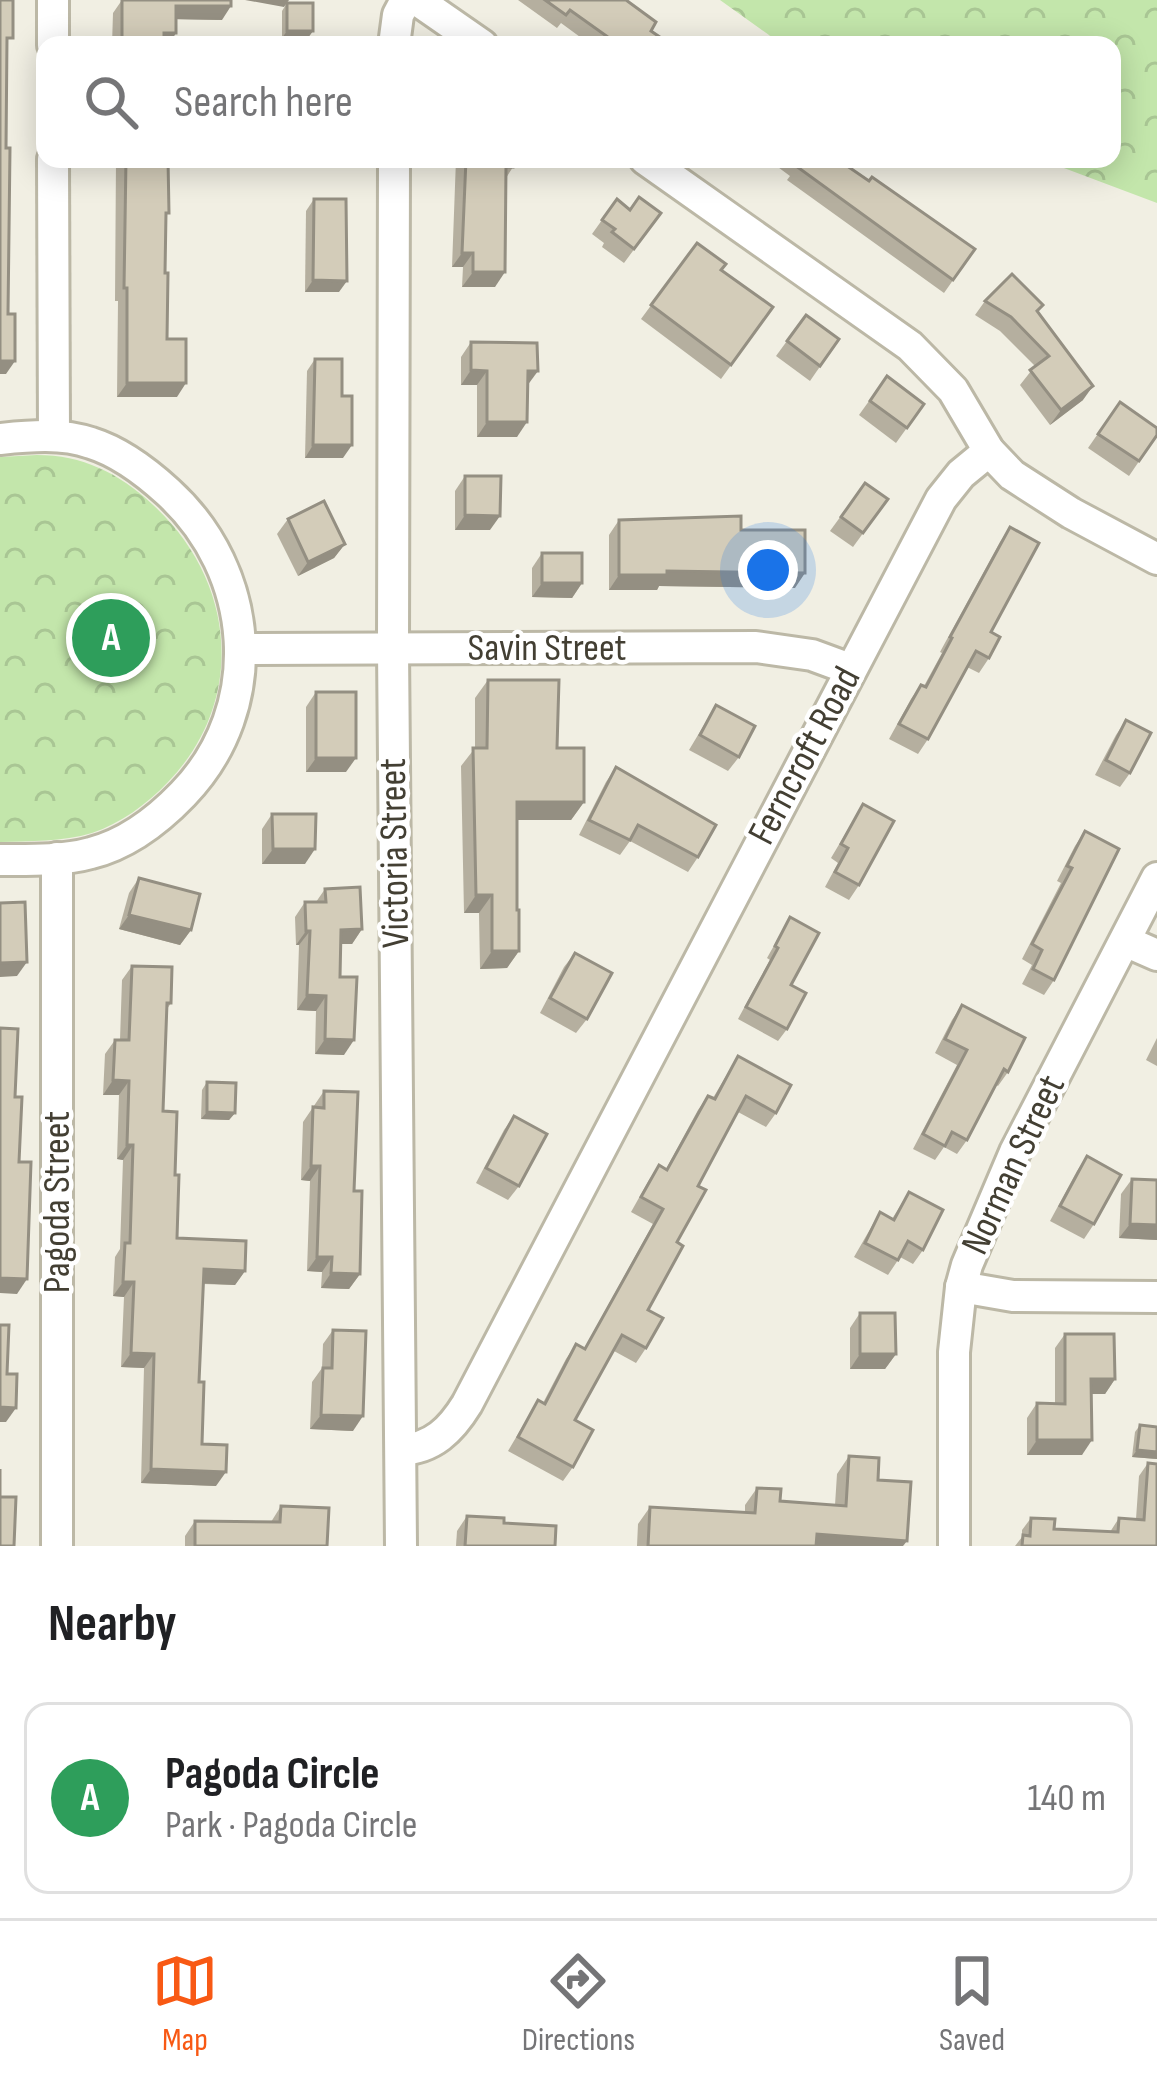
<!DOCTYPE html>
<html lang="en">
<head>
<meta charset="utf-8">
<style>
	body { margin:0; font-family:"Sofia Sans Condensed",sans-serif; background:#f6f6f6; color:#202124 }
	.you { position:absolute; left:768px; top:570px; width:42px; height:42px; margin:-30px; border:9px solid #fff; border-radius:50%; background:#1a73e8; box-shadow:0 0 0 18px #1a73e833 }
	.badge { display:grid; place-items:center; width:78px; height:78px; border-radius:50%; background:#f85914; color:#fff; font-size:39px; font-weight:700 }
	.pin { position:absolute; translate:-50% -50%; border:6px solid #fff; box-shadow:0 3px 12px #0006 }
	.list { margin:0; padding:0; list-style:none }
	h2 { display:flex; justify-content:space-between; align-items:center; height:156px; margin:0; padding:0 48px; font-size:51px }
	h2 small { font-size:39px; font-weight:400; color:#757577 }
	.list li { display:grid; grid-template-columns:78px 1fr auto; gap:36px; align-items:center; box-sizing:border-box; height:192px; margin:0 24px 24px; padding:0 24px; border:3px solid #e0e0e0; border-radius:24px }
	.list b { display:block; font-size:45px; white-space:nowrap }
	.list p { margin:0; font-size:39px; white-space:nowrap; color:#757577 }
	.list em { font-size:39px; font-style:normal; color:#757577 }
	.icon { flex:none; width:66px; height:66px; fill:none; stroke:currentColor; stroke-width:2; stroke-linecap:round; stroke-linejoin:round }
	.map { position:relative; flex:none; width:1157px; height:1546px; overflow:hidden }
	.search { position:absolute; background:#fff; box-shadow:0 6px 30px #0003; left:36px; right:36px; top:36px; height:132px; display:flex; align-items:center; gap:30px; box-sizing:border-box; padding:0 42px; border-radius:24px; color:#757577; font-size:45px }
	.sheet { height:372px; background:#fff }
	nav { display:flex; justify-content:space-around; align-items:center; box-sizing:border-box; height:168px; border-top:3px solid #e0e0e0; background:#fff; font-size:33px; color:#757577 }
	nav a { display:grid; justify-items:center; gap:6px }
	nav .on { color:#f85914 }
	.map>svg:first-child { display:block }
	.park { fill:url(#park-crowns) }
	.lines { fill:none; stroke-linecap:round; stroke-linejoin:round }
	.minor-casing { stroke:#bcb8a6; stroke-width:36 }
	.minor { stroke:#fff; stroke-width:30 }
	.wall { fill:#b5af9f }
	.shaded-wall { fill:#948f82 }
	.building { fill:#d3ccb9; stroke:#948f82; stroke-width:3 }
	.labels { text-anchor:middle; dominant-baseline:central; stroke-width:9; stroke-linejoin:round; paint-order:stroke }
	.street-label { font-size:39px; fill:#433f33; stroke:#fff }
</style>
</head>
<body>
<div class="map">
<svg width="1157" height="1546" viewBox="0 0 1157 1546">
	<defs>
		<pattern id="park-crowns" width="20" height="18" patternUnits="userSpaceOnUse" patternTransform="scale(3)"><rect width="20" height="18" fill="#c3e6ab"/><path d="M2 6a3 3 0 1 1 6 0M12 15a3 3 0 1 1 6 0" fill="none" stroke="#a9c694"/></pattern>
	</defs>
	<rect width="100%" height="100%" fill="#f1efe3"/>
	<g class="park">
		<path d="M720,0H1157V203L1040,159H1112V45H783Z"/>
		<path d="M37,455C82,455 119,473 152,504C235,579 248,699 168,782C146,805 121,823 92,833C62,842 30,841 0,842V457Z"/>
	</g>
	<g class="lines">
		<g class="minor-casing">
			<g id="minor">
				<path d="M53,0V45"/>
				<path d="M417,0L482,45"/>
				<path d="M394,45L398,15L406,0"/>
				<path d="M53,159L54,436"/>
				<path d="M394,159L393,649L401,1546"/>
				<path d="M645,159L910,346L953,390L989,451L1012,475L1071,513L1157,559"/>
				<path d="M0,439C30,436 62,433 91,443C120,452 145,471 168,492C255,571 267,707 183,794C158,820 127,844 91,853C62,861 30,860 0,860"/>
				<path d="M241,649L756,647L812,655L850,669"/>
				<path d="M1125,941L1157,955"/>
				<path d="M961,1287L1013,1296L1157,1297"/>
				<path d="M401,1450C433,1448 451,1430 467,1404L941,499L961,474L989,451"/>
				<path d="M57,1546V858"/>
				<path d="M954,1546V1352L961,1287L967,1265L1015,1152L1157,878"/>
			</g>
		</g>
		<use href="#minor" class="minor"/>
	</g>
	<g class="wall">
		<path d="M122,0L222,20L176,19V33L168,45H112L113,13Z"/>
		<path d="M518,0H626L665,45H591L561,23L557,28Z"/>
		<path d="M287,3L313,31L307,39L282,38V11Z"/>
		<path d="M116,159H168L165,273L167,339L177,397H117L118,301H115Z"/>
		<path d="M456,159H513V167L506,178L495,287H462L463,267H452Z"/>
		<path d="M767,159H837L975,249L944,293L787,180L790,176Z"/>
		<path d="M314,199L339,292H305L306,211Z"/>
		<path d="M617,199L630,210L661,213L624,263L602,247L604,243L592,234Z"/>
		<path d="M697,243L721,270L773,307L721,379L641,319Z"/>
		<path d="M985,301L1043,305L1038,312L1083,400L1050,425L1020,385L1035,366L1000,331L975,315Z"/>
		<path d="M806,315L839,339L810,381L776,356Z"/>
		<path d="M471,342L527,385L517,437H477V385H461V357Z"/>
		<path d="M315,359L342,396L343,458H305L307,371Z"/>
		<path d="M887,376L924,404L896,443L859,415Z"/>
		<path d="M1120,402L1157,435L1129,476L1088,448Z"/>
		<path d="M465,476L490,530H455V491Z"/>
		<path d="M865,483L888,499L853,547L830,531Z"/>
		<path d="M288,519L345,544L334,558L298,576L277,534Z"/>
		<path d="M619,520L741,530L795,588L659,586L657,590H609V535Z"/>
		<path d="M1010,527L991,632L989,658L979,673L967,667L928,739L918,754L889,739L911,699L921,685L924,686L942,653L940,652L1000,542Z"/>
		<path d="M542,553L582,583L572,598L532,597V568Z"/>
		<path d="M488,680L557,748L584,802L571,820H517V910L519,951L507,968L480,969L479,913H464L461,766L475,748V698Z"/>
		<path d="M316,692L346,772H306V707Z"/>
		<path d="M716,705L739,757L728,771L689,750Z"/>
		<path d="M1126,720L1130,773L1120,787L1095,775L1116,735Z"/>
		<path d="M616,767L698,857L688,872L630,841L620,855L579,835L606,782Z"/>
		<path d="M863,804L859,885L849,900L825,887L838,863L831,858Z"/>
		<path d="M272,814L305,864H262V829Z"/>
		<path d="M1085,831L1054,980L1044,995L1022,984L1032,965L1022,959L1061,883L1057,881L1075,846Z"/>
		<path d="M139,878L191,930L180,945L119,929L129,893Z"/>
		<path d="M325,889L362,929L352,944H341L340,977L344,1055L315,1054L316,1011L297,1010L299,945H296L295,917L305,902H316Z"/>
		<path d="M790,917L787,1029L778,1041L738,1019L770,960L767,958Z"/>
		<path d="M575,953L587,1019L576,1033L540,1013L564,967Z"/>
		<path d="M132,966L171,1003L167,1009L163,1111L175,1175L177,1238L245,1271L235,1285L203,1284L199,1382L202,1444L216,1486L141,1483L144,1368L121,1367L124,1297L113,1296L115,1257L120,1249L123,1160L117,1159L119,1095H103L105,1054L115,1040H120L122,980Z"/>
		<path d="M962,1005L1008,1072L998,1086L996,1085L967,1140L957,1154L944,1147L935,1160L913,1149L957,1065L935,1053L952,1020Z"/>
		<path d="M1157,1038V1066L1146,1060Z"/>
		<path d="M738,1056L776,1113L766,1127L738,1112L698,1186L648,1310L646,1348L636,1363L614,1351L575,1420L573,1467L563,1481L508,1451L538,1400L543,1403L566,1359L576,1344L584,1349L653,1224L631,1212L649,1180L659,1165L666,1169L698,1110L708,1096L713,1098Z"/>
		<path d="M207,1082L235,1113L229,1120L201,1119L202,1090Z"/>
		<path d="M324,1091L354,1191L360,1274L349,1289L321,1288L322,1272L307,1271L310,1181L301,1180L303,1122Z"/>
		<path d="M514,1116L519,1186L508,1200L476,1183L504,1130Z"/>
		<path d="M1087,1156L1094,1224L1084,1239L1050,1221L1077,1171Z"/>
		<path d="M1132,1179L1157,1180V1240L1119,1238L1121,1194Z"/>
		<path d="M909,1192L923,1250L913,1264L900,1257L888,1275L854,1257L880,1212L892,1219Z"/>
		<path d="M860,1313L896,1354L885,1369H850V1328Z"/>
		<path d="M333,1330L353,1431L310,1429L312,1382L322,1368L323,1344Z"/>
		<path d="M1065,1334L1115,1379L1105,1394H1092L1082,1455H1027V1418L1037,1403H1055V1348Z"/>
		<path d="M1140,1425L1157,1427V1459L1132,1457L1135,1432Z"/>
		<path d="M849,1456L878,1480L903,1546H637L638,1524L650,1507L745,1513V1505L757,1488L780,1501L835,1505L837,1474Z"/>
		<path d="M1148,1463L1157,1546H1015L1022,1537V1530L1031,1518L1054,1529L1110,1532L1119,1518L1136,1519L1139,1476Z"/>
		<path d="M281,1506L327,1546H185V1536L195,1521L271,1522Z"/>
		<path d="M467,1516L504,1523L555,1546H456L457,1531Z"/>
	</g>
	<g class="shaded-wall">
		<path d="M245,0H289L284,7Z"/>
		<path d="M176,6H231L222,20L167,19Z"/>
		<path d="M287,31H313L307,39L282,38Z"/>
		<path d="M164,33H176L168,45H156Z"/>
		<path d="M234,159H274L268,168H228Z"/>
		<path d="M462,253H473L463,267H452Z"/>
		<path d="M473,272H505L495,287H462Z"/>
		<path d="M313,280L347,281L339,292H305Z"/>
		<path d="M0,361H15L6,374H0Z"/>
		<path d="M471,370L487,371L477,385H461Z"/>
		<path d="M528,371H538L527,386Z"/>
		<path d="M127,383H186L177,397H117Z"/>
		<path d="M1093,386L1083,400L1050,425L1061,410Z"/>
		<path d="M487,422H527L517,437H477Z"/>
		<path d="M313,445H352L343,458H305Z"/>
		<path d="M465,515L500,516L490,530H455Z"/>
		<path d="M345,544L334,558L298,576L308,562Z"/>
		<path d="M667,571L805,573L795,588L659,586L657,590H609L619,575Z"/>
		<path d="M542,583H582L572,598L532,597Z"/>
		<path d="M316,758H356L346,772H306Z"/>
		<path d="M517,802H584L571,820H505Z"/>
		<path d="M273,849H315L305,864H262Z"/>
		<path d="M476,895H492L479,913H464Z"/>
		<path d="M129,915L191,930L180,945L119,929Z"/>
		<path d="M362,929L352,944H331L341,930Z"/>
		<path d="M306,931H310L299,945H296Z"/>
		<path d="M492,951H519L507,968L480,969Z"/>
		<path d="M27,962L17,976L0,977V963Z"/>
		<path d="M307,995L326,996L316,1011L297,1010Z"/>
		<path d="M325,1039L354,1040L344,1055L315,1054Z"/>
		<path d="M113,1080L129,1081L119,1095H103Z"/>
		<path d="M207,1112L235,1113L229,1120L201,1119Z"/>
		<path d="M127,1145H133L123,1160L117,1159Z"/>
		<path d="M311,1166H320L310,1181L301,1180Z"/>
		<path d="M1130,1224L1157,1225V1240L1119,1238Z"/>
		<path d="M317,1257H332L322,1272L307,1271Z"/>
		<path d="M204,1269L245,1271L235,1285L194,1283Z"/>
		<path d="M331,1273L360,1274L349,1289L321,1288Z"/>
		<path d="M0,1278L27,1279L17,1294L0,1293Z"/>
		<path d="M123,1282H134L124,1297L113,1296Z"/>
		<path d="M131,1353L154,1354L144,1368L121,1367Z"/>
		<path d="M860,1354H896L885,1369H850Z"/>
		<path d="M1091,1379H1115L1105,1394H1081Z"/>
		<path d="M0,1407L16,1408L6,1422H0Z"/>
		<path d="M321,1415L363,1416L353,1431L310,1429Z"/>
		<path d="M1037,1440H1092L1082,1455H1027Z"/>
		<path d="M1137,1450L1157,1452V1459L1132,1457Z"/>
		<path d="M151,1469L226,1472L216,1486L141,1483Z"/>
		<path d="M817,1534L907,1541L903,1546H809Z"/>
	</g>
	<g class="building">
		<path d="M0,0H13V38H7L6,148H10L8,314H15V361H0Z"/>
		<path d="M122,0H231V6H176V33H164V45H122Z"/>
		<path d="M545,0H626L656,22L651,31L667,42L665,45H619L570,10L566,15Z"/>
		<rect x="287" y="3" width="26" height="28"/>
		<path d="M126,159H168L169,213H166L165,273H168L167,339H186V383H127V288H124Z"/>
		<path d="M466,159H513V167H506L505,272H473V253H462Z"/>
		<path d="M795,159H837L869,181L872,177L975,249L953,280L796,166L799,162Z"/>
		<path d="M639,197L661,213L634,249L612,232L615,229L602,220L617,199L630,210Z"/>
		<path d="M314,199H346L347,281L313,280Z"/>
		<path d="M697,243L726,264L721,270L773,307L731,365L651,305Z"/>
		<path d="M1012,274L1043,305L1037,311L1093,386L1061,410L1030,370L1049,356L1011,317L985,301Z"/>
		<path d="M806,315L839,339L820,366L787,341Z"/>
		<path d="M471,342L537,343L538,371H528L527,422H487V371L471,370Z"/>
		<path d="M315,359H342V396H352V445H313Z"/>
		<path d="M887,376L924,404L907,428L870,401Z"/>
		<path d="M1120,402L1157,428V435L1139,461L1098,434Z"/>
		<path d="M465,476H501L500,516L465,515Z"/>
		<path d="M865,483L888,499L863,533L841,517Z"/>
		<path d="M324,501L345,544L308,562L288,519Z"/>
		<path d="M741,516V530H805V573L667,571V575H619V520Z"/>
		<path d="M1010,527L1039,543L991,632L1000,637L989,658L976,651L928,739L899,724L921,685L926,687L952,638L950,637Z"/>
		<rect x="542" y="553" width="40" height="30"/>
		<path d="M488,680H559L557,748H584V802H517V910H519V951H492V895H476L473,748H487Z"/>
		<rect x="316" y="692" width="40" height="66"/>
		<path d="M716,705L755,726L739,757L700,735Z"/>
		<path d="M1126,720L1151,733L1130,773L1106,760Z"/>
		<path d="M616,767L716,825L698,857L638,825L630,840L589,820Z"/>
		<path d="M863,804L894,821L859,885L835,872L848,848L841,844Z"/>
		<path d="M272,814H316L315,849H273Z"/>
		<path d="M1085,831L1119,849L1054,980L1033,969L1042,950L1032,944L1072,868L1067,866Z"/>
		<path d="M139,878L200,894L191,930L129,915Z"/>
		<path d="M360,887L362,929L341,930L340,977H357L354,1040L325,1039L326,996L307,995L310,931H306L305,902H326L325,889Z"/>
		<path d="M25,902L27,962L0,963V903Z"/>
		<path d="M790,917L819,933L791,985L806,993L787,1029L746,1007L778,948L775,946Z"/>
		<path d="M575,953L612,973L587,1019L550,998Z"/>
		<path d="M132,966L172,967L171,1003H167L163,1111L177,1112L175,1175H179L177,1238L246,1241L245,1271L204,1269L199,1382H204L202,1444L227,1445L226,1472L151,1469L154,1354L131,1353L134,1282H123L125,1243H130L133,1145H127L129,1081L113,1080L115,1040H129Z"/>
		<path d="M962,1005L1025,1038L1008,1072L1004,1069L967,1140L952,1132L945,1146L923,1134L967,1050L945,1039Z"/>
		<path d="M0,1028L18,1029L15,1097H22L19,1162H31L27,1279L0,1278Z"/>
		<path d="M738,1056L791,1085L776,1113L746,1096L698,1186L706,1190L677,1242L683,1246L648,1310L663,1318L646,1348L622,1335L575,1420L593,1430L573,1467L518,1437L538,1400L545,1404L576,1344L585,1349L663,1209L641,1197L659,1165L667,1170L708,1096L715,1099Z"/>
		<path d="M207,1082L236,1083L235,1113L207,1112Z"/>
		<path d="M324,1091L358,1092L354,1191H362L360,1274L331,1273L332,1257H317L320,1166H311L313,1107L324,1108Z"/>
		<path d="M514,1116L547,1134L519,1186L486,1168Z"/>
		<path d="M1087,1156L1121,1175L1094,1224L1060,1206Z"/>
		<path d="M1132,1179L1157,1180V1225L1130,1224Z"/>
		<path d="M909,1192L943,1210L923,1250L908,1241L898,1260L865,1243L880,1212L894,1220Z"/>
		<path d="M860,1313H895L896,1354H860Z"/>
		<path d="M0,1325H9L7,1374H17L16,1408L0,1407Z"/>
		<path d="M333,1330L366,1331L363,1416L321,1415L323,1368H332Z"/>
		<path d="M1065,1334H1114L1115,1379H1091L1092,1440H1037V1403L1065,1404Z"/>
		<path d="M1140,1425L1157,1427V1452L1137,1450Z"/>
		<path d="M849,1456L879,1458L878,1480L911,1482L907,1541L817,1534L816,1546H648L650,1507L755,1513L757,1488L781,1489L780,1501L846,1506Z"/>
		<path d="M1148,1463L1157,1464V1546H1022L1023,1535L1030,1536L1031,1518L1055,1519L1054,1529L1118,1532L1119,1518L1144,1520Z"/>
		<path d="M0,1469V1497H16L14,1546H0Z"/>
		<path d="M281,1506L329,1508L327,1546H195V1521L280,1522Z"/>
		<path d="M467,1516L504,1518V1523L556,1526L555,1546H465Z"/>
	</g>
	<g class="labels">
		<g class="street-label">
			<text x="547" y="648">Savin Street</text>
			<text transform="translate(805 756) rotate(-62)">Ferncroft Road</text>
			<text transform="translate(395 853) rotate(-91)">Victoria Street</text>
			<text transform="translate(1014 1165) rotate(-65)">Norman Street</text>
			<text transform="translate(57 1202) rotate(-90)">Pagoda Street</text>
		</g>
	</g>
</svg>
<div class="you"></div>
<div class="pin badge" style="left:111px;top:638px;background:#2e9e5b">A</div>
<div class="search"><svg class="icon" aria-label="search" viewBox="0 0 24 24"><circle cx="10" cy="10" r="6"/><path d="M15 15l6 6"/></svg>Search here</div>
</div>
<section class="sheet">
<h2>Nearby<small></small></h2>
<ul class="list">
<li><span class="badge" style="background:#2e9e5b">A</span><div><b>Pagoda Circle</b><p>Park · Pagoda Circle</p></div><em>140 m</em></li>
</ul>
</section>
<nav>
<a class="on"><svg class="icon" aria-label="map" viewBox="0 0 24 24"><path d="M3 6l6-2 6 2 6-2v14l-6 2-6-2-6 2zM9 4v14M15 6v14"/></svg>Map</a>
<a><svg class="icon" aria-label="directions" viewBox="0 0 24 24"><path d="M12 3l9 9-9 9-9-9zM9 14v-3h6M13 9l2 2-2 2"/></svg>Directions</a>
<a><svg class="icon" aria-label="saved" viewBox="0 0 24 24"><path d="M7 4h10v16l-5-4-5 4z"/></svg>Saved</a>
</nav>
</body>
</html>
